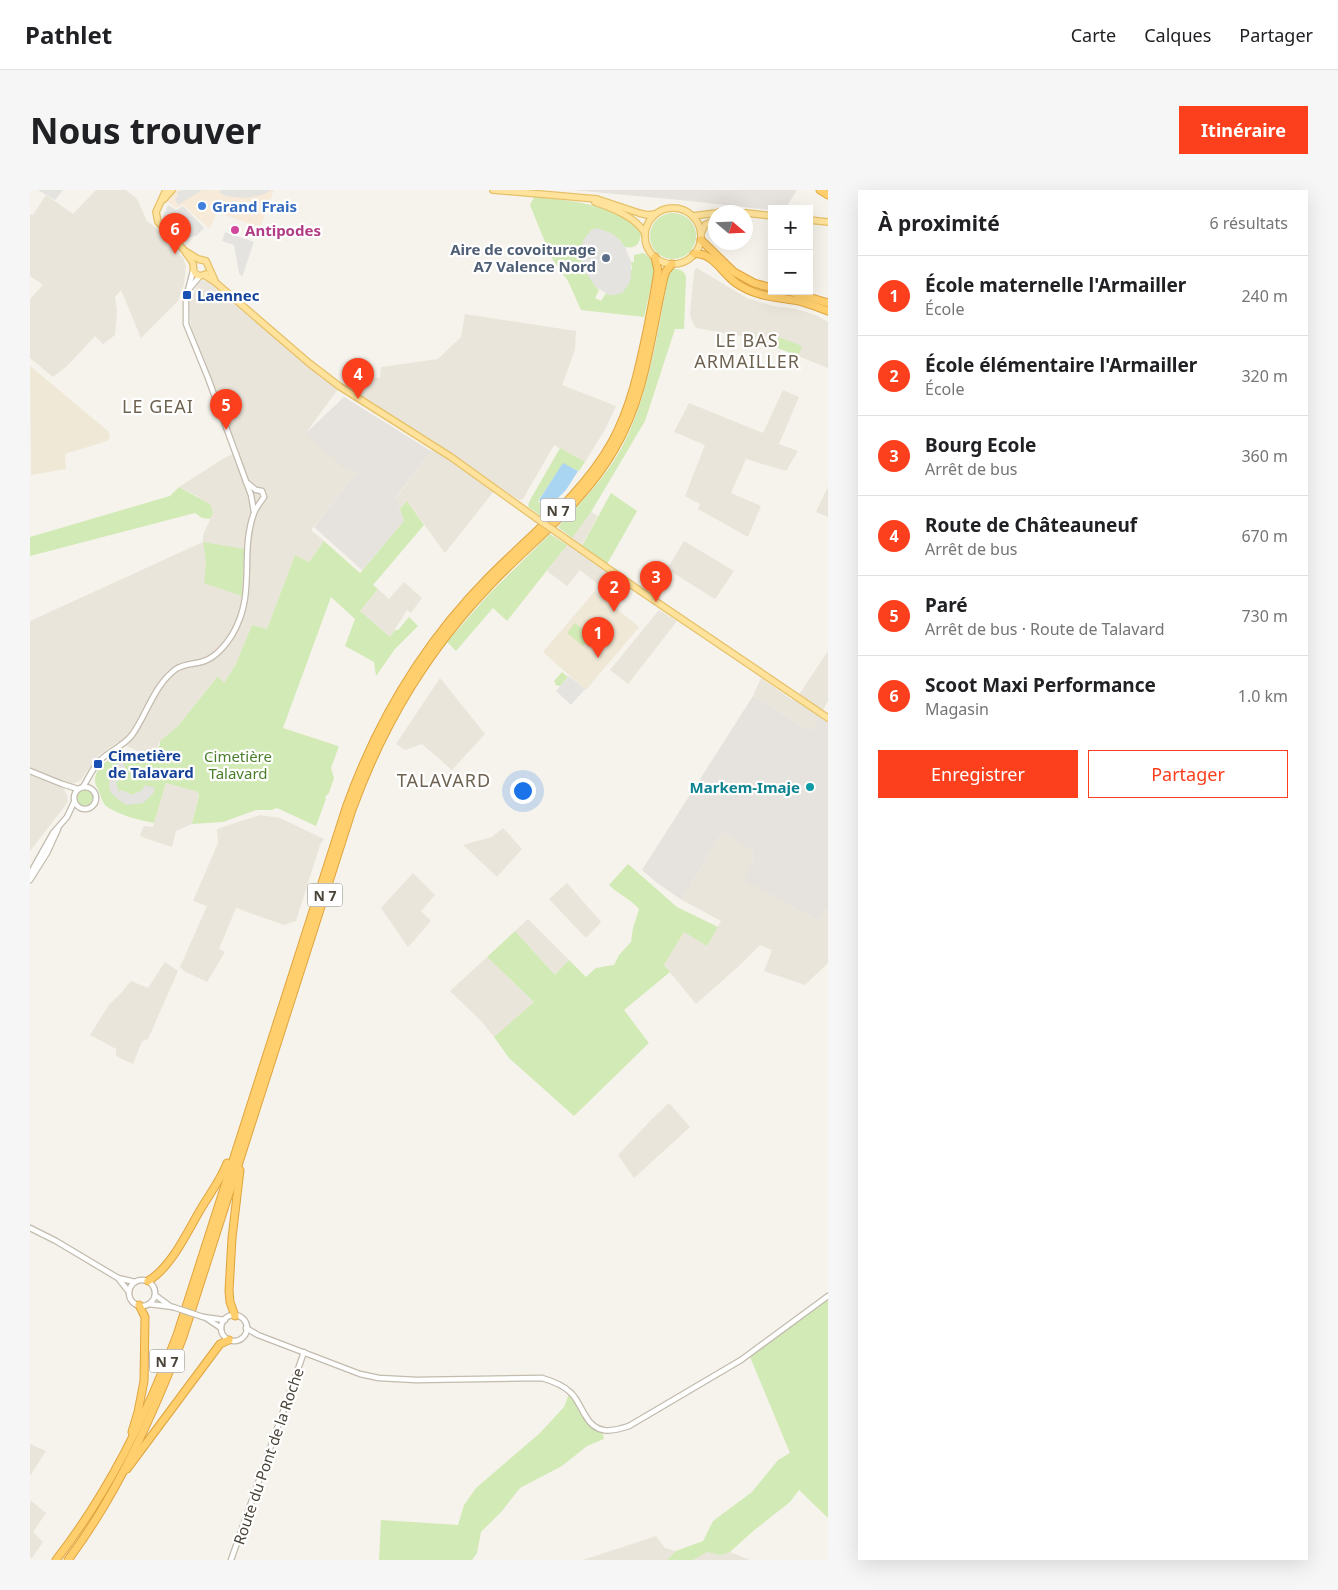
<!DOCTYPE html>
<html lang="fr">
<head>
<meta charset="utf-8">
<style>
	body { margin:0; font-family:"Noto Sans",sans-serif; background:#f6f6f6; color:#202124 }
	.controls { position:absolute; right:15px; top:15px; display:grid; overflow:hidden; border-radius:0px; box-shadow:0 5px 20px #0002 }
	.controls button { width:45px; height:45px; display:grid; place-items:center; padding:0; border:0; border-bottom:1px solid #e0e0e0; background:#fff; color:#202124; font:25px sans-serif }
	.compass { position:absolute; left:678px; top:15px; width:45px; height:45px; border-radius:50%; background:#fff; box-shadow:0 5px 20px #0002; rotate:109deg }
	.you { position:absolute; left:492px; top:600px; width:18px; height:18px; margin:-12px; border:4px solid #fff; border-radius:50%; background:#1a73e8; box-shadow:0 0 0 8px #1a73e833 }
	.badge { display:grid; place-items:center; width:32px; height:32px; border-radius:50%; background:#fc3f1d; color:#fff; font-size:16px; font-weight:700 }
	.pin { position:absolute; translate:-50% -41px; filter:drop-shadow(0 1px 2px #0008) }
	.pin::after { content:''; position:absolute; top:26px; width:18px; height:15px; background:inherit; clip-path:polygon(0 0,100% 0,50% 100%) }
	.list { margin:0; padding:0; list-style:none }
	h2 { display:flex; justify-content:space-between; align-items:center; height:65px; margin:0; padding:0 20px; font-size:21px }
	h2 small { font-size:16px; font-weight:400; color:#757577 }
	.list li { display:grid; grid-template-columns:32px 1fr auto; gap:15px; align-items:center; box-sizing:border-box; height:80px; padding:0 20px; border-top:1px solid #e0e0e0 }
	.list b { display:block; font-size:19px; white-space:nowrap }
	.list p { margin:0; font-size:16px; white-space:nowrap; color:#757577 }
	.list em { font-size:16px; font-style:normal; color:#757577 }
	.actions { display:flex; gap:10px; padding:15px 20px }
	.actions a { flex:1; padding:11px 0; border:1px solid #fc3f1d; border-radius:0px; text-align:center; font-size:18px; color:#fc3f1d }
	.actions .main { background:#fc3f1d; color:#fff }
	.map { position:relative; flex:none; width:798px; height:1370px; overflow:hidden; border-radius:0px }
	header { display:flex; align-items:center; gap:30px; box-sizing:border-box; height:70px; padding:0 25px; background:#fff; border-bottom:1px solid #e0e0e0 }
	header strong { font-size:24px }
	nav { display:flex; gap:28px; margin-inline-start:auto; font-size:18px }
	.intro { display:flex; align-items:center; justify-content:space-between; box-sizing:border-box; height:120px; padding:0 30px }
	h1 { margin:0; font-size:35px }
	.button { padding:12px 22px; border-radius:0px; background:#fc3f1d; color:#fff; font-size:18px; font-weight:700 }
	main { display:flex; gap:30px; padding:0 30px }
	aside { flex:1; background:#fff; border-radius:0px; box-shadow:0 5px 20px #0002 }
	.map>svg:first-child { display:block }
	.residential { fill:#eae5da }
	.commercial { fill:#f7ead8 }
	.industrial { fill:#e6e2dd }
	.education { fill:#efe8d6 }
	.green { fill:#d2eab5 }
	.parking { fill:#e5e3e0 }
	.water { fill:#a9d4f2 }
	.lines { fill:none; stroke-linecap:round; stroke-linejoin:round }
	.minor-casing { stroke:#c2bbae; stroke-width:7 }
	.major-casing { stroke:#e6c16a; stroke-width:8 }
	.highway-casing { stroke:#e0a43c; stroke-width:9 }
	.minor { stroke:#fff; stroke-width:4.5 }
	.major { stroke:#ffe39c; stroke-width:5.5 }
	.highway { stroke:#ffcf6e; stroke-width:7 }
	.minor-bridge-casing { stroke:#c2bbae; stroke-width:7; stroke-linecap:butt }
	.major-bridge-casing { stroke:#e6c16a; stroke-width:8; stroke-linecap:butt }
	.minor-bridge { stroke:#fff; stroke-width:4.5 }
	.major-bridge { stroke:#ffe39c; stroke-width:5.5 }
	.shop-dot { fill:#3f7fe0; stroke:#fff; stroke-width:2 }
	.hotel-dot { fill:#d1479c; stroke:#fff; stroke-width:2 }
	.service-dot { fill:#5c6f8a; stroke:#fff; stroke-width:2 }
	.transit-dot { fill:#1a4fb4; stroke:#fff; stroke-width:2 }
	.culture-dot { fill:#0f9aa8; stroke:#fff; stroke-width:2 }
	.labels { text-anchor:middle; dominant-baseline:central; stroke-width:4.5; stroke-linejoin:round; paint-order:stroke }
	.shield { fill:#fff; stroke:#817c74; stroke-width:1 }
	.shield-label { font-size:14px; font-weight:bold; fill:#4b4439 }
	.shop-label { font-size:15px; font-weight:bold; fill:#366cbe; stroke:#fff; text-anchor:start }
	.hotel-label { font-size:15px; font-weight:bold; fill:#b23c85; stroke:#fff; text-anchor:start }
	.service-label { font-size:15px; font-weight:bold; fill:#4e5e75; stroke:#fff; text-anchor:end }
	.transit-label { font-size:15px; font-weight:bold; fill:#164399; stroke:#fff; text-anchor:start }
	.park-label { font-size:15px; fill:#4a7f2a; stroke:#fff }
	.culture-label { font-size:15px; font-weight:bold; fill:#0d838f; stroke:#fff; text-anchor:end }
	.street-label { font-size:15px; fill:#4b4439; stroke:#fff }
	.quarter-label { font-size:18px; letter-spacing:1px; fill:#6e6250; stroke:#fff }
</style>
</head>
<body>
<header>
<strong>Pathlet</strong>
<nav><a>Carte</a><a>Calques</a><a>Partager</a></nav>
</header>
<div class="intro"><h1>Nous trouver</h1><a class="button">Itinéraire</a></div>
<main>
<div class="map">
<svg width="798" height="1370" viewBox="0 0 798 1370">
	<rect width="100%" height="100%" fill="#f6f3ec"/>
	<g class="residential">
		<path d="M66,0H96L107,9L117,31L136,46L153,68L156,76L154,94L148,111L111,148L91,100L85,107L87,121L85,145L73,154L65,146L37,176L23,187L0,168V109L13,95L0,86V24L3,25L16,5L43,24Z"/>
		<path d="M667,78L717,108L743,116L766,119L786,125L798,132V178L738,154L717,147L666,138L661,129L660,123L664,82L665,79Z"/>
		<path d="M173,90L180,93L308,199L276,243L327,282L281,340L294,351L279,372L265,365L237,439L222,435L205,476L194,494L188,486L148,536L130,551L123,568L88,552L69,565L50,591L41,594L37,593L0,578V431L173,352V345L183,323L169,307L149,297L196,267L209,262L161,136L159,114L168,94Z"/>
		<path d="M435,124L546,141L545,160L532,195L586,216L576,238L555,272L524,255L493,309L489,310L468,296L415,363L377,311L370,319L366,308L401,261L405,252L368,229L331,205L321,196L322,187L350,188L351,177L408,169L431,147Z"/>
		<path d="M753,200L769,207L749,254L768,261L756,281L716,269L701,303L731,316L718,347L668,319L670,314L655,306L675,255L644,242L659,213L733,243Z"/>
		<path d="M798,297V327L786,322Z"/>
		<path d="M561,322L568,326L552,355L582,378L569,395L550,380L537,396L517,381Z"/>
		<path d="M654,351L704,381L685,409L637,379Z"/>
		<path d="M374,392L392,408L381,423L377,420L360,447L330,421L348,399L359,409Z"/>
		<path d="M629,420L647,431L598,494L580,480Z"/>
		<path d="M798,461V511L783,538L777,539L723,506L731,488L762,510L770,503Z"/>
		<path d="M410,488L455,544L422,580L392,554L375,560L366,554Z"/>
		<path d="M0,584L34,599L37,605L38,612L0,661Z"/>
		<path d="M136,593L168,602L169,603L162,634L146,641L142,657L112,647L110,645L114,636L123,637Z"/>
		<path d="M230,625L250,628L294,649L290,655L266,731L254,735L206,718L189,759L195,762L177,792L154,781L150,777L177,716L163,711L188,653L187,639Z"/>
		<path d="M473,638L492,659L467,687L433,655L462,647Z"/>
		<path d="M692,642L722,661L724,669L715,690L789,731L798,715V773L775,795L734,781L742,760L730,755L710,775L666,814L634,775L654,742L677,756L691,731L652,710Z"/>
		<path d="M383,683L405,705L391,721L401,731L378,757L351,718Z"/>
		<path d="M537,693L571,732L556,748L519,709Z"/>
		<path d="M498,729L539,770L525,785L485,741Z"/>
		<path d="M457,767L504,812L464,847L452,832L420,801Z"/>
		<path d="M135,772L148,781L118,849L112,851L103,874L86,866V859L60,845L79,815L92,802L101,791L118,798Z"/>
		<path d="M639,913L660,937L604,988L588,965L620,931Z"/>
		<path d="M0,1254L16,1261L0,1286Z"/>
		<path d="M0,1310L16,1323L3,1342L13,1352L2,1368L0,1367Z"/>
		<path d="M626,1346L635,1358L646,1361L637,1370H553Z"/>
		<path d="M677,1362L691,1365L700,1362L720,1370H663Z"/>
	</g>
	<path class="commercial" d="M146,0H244L230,38L187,22L180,39L153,15L146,18L137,11Z"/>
	<g class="industrial">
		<path d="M542,0H767L755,19H742V20L650,10Z"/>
		<path d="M314,207L401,261L366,307L374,331L332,380L284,337L327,282L315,279L276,243Z"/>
		<path d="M723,506L777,539L783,538L789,527L798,533V715L789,731L714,690L724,669L722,661L692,642L652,710L627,693L612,680Z"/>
	</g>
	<g class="education">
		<path d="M0,176L79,242L80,247L77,251L35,264L36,279L1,285Z"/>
		<path d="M565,401L609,437L556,500L513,462Z"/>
	</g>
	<g class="green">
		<path d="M504,7C513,6 522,9 531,10C555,13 600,19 611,43C610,54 606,59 595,57L588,48L557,45C545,66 556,78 566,97L569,100L565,108L571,111L576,103L579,105L602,79L601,72H604V65L613,63C620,66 623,72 625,79L614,127L551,120L538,91L521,67L500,15Z"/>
		<circle cx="643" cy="46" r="23"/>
		<path d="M643,79C650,79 654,80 656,87L654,139H645L615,231L561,322L542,348L528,337C551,312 576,287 592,257C620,203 627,142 639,84Z"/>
		<path d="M749,147L772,156L768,166L745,157Z"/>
		<path d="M530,258L555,272L549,281L533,274L508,311L520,321L514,328L500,318L498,316L499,312Z"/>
		<path d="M149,297L180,314L183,323L180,329L172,328L165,323L0,366V347L140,306Z"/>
		<path d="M581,303L607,321L577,374L552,356Z"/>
		<path d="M377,311L394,335L343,395L348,399L330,421L360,447L365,440H368L379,427L388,436L365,459L346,486L344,472L315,456L325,429L301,407L253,538L308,556V559L301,578L304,588L299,603L295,607L296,609L286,636L247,618L242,620H226L193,632L162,634L169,605L168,602L136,593L124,633C109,630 92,626 79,618C72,614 72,608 69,602C68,598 65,595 65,590C65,578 81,567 90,562L93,568L108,569L119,574L124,567L130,554V551L148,536L188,486L194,493L205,476L222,435L237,439L265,365L279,372L294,351L330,383L374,331L370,319Z"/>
		<path d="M520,344L537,355L477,431L463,418L426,461L417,452L459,404Z"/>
		<path d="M173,352L214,359L212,406L174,393L176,372Z"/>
		<path d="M545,433L561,446L553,456L537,443Z"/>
		<path d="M532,482L538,487L530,496L526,495L524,491Z"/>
		<circle cx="55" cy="608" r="8"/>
		<path d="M598,674L647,717L688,737L677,756L654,742L634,775L640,782L594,820L619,853L544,926L479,868L464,847L504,812L457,767L485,741L525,785L539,770L556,787L566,778L584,775L589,765L601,752L603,738L609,719C601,709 589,705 579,695Z"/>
		<path d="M798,1109V1328L769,1300L760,1312L722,1342L700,1362L691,1365L677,1362L663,1370H637L646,1361L673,1351L683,1331L722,1302L748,1270L760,1263L720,1167Z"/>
		<path d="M540,1201L556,1227L572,1241L574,1249L557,1256L532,1276L490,1298L472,1321L451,1342L447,1363L442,1370H349L351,1330L428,1335L434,1315L446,1298L510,1243L534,1217Z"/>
	</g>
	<g class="parking">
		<path d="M8,0H33L25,10Z"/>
		<path d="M154,0H172L148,15L145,9L148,6L147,2Z"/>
		<path d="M191,0H241L233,5L215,8L196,6L190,3Z"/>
		<path d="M138,15L146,20L153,16L174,38L166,46L151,50L135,33L133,26Z"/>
		<path d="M567,38L581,43L588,48L595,57L601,72V88L599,94L592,103L585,105H579L566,97L556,83L553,73L551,64L553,51L561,40Z"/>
		<path d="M195,42L224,52L212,87L209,83L204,55L192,51Z"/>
		<path d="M590,391L598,397L588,411L580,405Z"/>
		<path d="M539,486L555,499L541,515L526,501Z"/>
		<path d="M92,570L96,580L91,585L89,591L86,592L89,602L92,600L102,605L112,600L115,595L125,598L123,604L113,613L98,615L93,613L81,603L79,597L80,584L86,575Z"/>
	</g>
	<path class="water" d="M533,273L548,281L536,300L518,318L509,310Z"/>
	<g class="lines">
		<g class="minor-casing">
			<g id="minor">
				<path d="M163,81L156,108V134L178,188L221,305L224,322"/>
				<path d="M160,98L170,86"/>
				<path d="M0,581L32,594L48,599"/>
				<circle cx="55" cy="608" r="11"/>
				<path d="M53,597C59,587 65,573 75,566C84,559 94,555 102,545C117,524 124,495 146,479C153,474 163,474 171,472C184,469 195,456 202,445C227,404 209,364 224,323C226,317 231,312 234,307L232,301L226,300L216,292"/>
				<path d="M0,684L23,643L37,627L44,612"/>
				<path d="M0,690L17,663L28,639"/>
				<path d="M0,1038L26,1051L88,1088L105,1092"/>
				<path d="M88,1088L99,1102"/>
				<circle cx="112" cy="1103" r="13"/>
				<path d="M125,1105L140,1116"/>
				<path d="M119,1114L143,1117"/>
				<circle cx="204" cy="1138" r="13"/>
				<path d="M173,1127L195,1130"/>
				<path d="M176,1128L191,1138"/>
				<path d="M216,1138L228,1145L330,1184L349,1188L386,1190L512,1188C522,1191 533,1195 540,1202C547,1208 550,1217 555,1225C566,1245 581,1242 599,1236L711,1170L798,1106"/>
				<path d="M201,1370L274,1162"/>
			</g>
		</g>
		<g class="major-casing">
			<g id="major">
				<path d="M136,0L126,22L128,32L155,61L168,69L176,71L185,91"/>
				<path d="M463,0L567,9L609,23L617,25L625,24"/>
				<path d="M134,9L142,0"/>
				<path d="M565,12C584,19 604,26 615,43"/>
				<circle cx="643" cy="46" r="28"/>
				<path d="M689,22H705"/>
				<path d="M716,23L742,26"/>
				<path d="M663,26L686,23"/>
				<path d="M779,30L798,32"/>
				<path d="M671,43L675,35L686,30"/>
				<path d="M156,63C158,66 162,70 163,74C164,80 162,83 170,86L176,84"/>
				<path d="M174,85L185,92L279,173L309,196L421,267L506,328"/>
				<path d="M529,344L603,396L798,528"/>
			</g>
		</g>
		<g class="highway-casing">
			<g id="highway">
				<path d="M790,0L798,5"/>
				<path d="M671,50L704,82L724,93L742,98"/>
				<path d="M664,64C683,62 692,83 706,93C726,107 747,107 769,111C779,114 788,117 798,121"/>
				<path d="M758,101L798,113"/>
				<path d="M118,1091C142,1077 158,1040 172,1017C181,1002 191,989 197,973"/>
				<path d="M205,1126L200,1112L199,1101L202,1048L210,980"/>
				<path d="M102,1242L108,1222L114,1191L115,1127L109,1115"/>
				<path d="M97,1279L190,1154L199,1150"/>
				<path d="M26,1370C79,1302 116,1226 147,1145L316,618C347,531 393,454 458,388C500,345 552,306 582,252C601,217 609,179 617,141C621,121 625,101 628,81L625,67"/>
				<path d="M38,1370C88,1303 123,1225 153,1147L322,620C354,532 399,458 464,391C506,348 554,312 584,260C616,205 620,148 634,87L636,81L642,74"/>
			</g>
		</g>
		<use href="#minor" class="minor"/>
		<use href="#major" class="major"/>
		<use href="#highway" class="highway"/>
		<g class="minor-bridge-casing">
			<path id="minor-bridge" d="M143,1117L173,1127"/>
		</g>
		<g class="major-bridge-casing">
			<path id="major-bridge" d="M506,328L529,344"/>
		</g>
		<use href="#minor-bridge" class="minor-bridge"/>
		<use href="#major-bridge" class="major-bridge"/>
	</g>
	<circle class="shop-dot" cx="172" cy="16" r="5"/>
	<circle class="hotel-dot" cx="205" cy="40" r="5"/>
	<circle class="service-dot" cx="576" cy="68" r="5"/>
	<g class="transit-dot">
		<rect x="152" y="100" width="10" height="10" rx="2.5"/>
		<rect x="63" y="569" width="10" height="10" rx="2.5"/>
	</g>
	<circle class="culture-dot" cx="780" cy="597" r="5"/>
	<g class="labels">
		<g class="shield">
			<rect x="510.5" y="308.5" width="35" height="23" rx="4"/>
			<rect x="277.5" y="693.5" width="35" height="23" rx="4"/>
			<rect x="119.5" y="1159.5" width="35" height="23" rx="4"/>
		</g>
		<g class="shield-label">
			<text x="528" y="320">N 7</text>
			<text x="295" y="705">N 7</text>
			<text x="137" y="1171">N 7</text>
		</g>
		<g class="shop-label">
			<text x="182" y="16">Grand Frais</text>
		</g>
		<g class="hotel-label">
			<text x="215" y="40">Antipodes</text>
		</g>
		<g class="service-label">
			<text x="566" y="59">Aire de covoiturage<tspan x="566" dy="17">A7 Valence Nord</tspan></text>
		</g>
		<g class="transit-label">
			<text x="167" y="105">Laennec</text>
			<text x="78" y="565">Cimetière<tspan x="78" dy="17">de Talavard</tspan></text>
		</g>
		<g class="park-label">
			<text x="208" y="566">Cimetière<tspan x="208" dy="17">Talavard</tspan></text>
		</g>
		<g class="culture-label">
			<text x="770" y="597">Markem-Imaje</text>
		</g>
		<g class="street-label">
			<text transform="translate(238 1266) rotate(-71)">Route du Pont de la Roche</text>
		</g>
		<g class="quarter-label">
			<text x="717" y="150">LE BAS<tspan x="717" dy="21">ARMAILLER</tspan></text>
			<text x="128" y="216">LE GEAI</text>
			<text x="414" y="590">TALAVARD</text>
		</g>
	</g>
</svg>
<div class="controls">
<button>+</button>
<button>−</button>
</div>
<svg class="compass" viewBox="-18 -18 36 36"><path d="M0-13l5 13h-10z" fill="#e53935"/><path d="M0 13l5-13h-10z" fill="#757577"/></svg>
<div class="you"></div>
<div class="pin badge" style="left:568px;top:468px">1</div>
<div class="pin badge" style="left:584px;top:422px">2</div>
<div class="pin badge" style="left:626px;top:412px">3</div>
<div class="pin badge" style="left:328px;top:209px">4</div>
<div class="pin badge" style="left:196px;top:240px">5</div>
<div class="pin badge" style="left:145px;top:64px">6</div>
</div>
<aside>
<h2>À proximité<small>6 résultats</small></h2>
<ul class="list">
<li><span class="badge">1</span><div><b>École maternelle l'Armailler</b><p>École</p></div><em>240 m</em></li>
<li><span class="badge">2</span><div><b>École élémentaire l'Armailler</b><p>École</p></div><em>320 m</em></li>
<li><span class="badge">3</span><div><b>Bourg Ecole</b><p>Arrêt de bus</p></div><em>360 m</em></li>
<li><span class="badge">4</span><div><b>Route de Châteauneuf</b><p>Arrêt de bus</p></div><em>670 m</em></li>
<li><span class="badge">5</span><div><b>Paré</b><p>Arrêt de bus · Route de Talavard</p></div><em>730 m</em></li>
<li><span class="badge">6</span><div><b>Scoot Maxi Performance</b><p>Magasin</p></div><em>1.0 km</em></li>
</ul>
<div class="actions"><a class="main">Enregistrer</a><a>Partager</a></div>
</aside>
</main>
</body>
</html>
